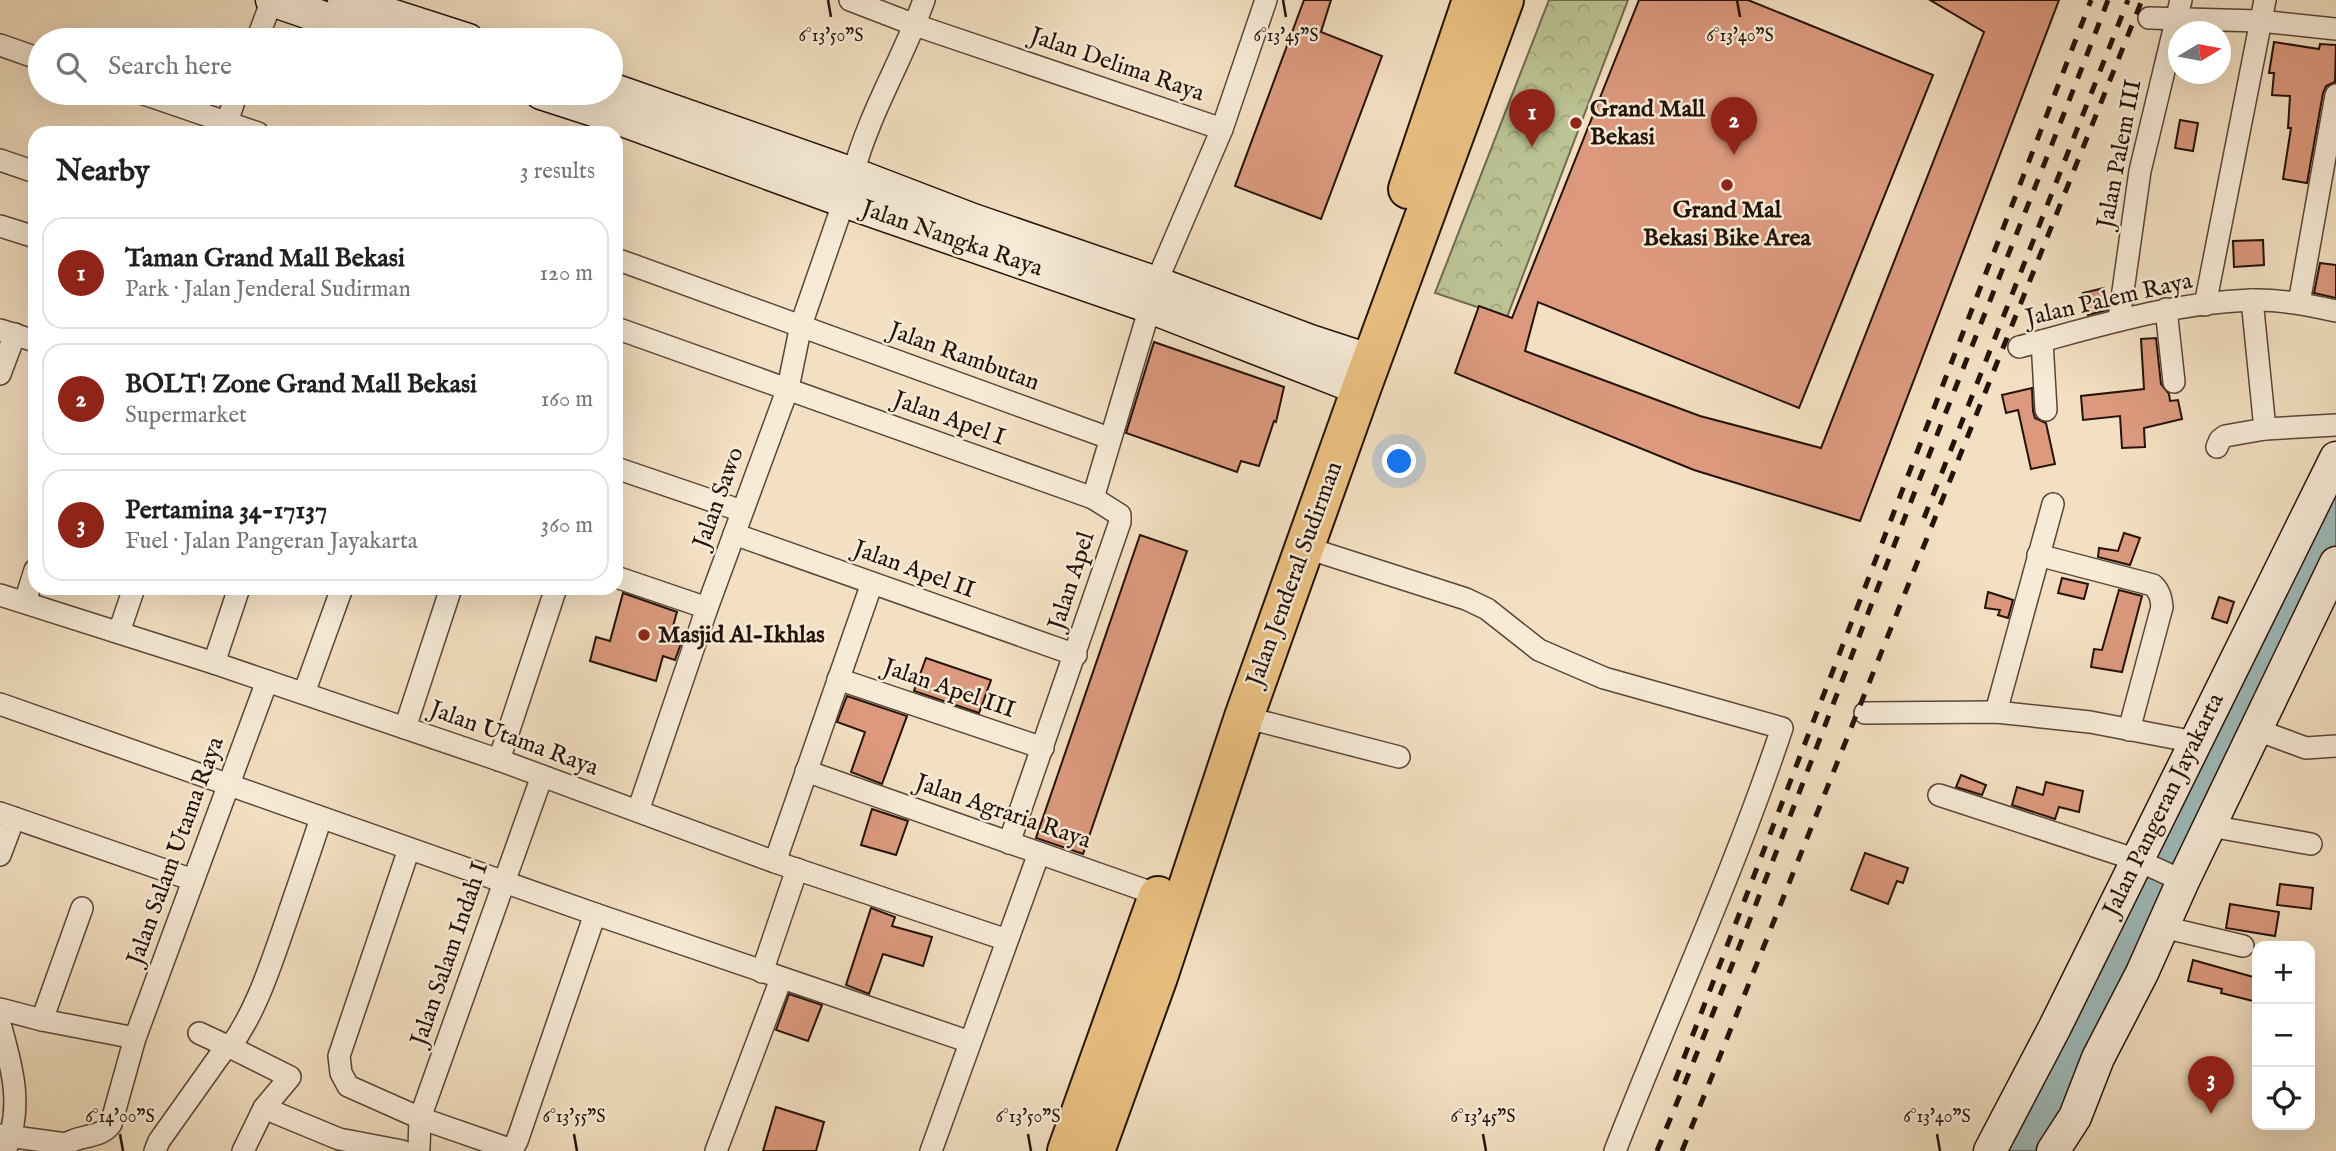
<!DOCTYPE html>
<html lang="en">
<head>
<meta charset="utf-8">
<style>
	body { margin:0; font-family:"IM FELL English",serif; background:#f2f2f2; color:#202124 }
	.controls { position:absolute; right:21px; bottom:21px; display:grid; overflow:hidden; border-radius:14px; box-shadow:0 7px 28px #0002 }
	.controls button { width:63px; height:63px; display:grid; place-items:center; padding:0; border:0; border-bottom:2px solid #e0e0e0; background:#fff; color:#202124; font:35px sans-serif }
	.compass { position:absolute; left:2168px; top:21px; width:63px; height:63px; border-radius:50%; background:#fff; box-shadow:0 7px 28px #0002; rotate:80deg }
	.you { position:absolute; left:1400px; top:462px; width:24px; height:24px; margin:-18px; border:5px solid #fff; border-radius:50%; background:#1a73e8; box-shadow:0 0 0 10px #1a73e833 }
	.badge { display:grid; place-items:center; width:46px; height:46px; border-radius:50%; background:#8f2418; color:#fff; font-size:23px; font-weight:700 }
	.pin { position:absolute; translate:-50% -58px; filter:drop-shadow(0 2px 4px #0008) }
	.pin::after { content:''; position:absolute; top:37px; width:24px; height:21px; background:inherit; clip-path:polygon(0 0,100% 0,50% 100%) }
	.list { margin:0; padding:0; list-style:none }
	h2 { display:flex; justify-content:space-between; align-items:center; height:91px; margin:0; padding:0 28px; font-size:30px }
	h2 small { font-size:23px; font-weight:400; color:#757577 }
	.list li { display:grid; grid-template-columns:46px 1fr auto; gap:21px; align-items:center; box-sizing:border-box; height:112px; margin:0 14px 14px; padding:0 14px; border:2px solid #e0e0e0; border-radius:21px }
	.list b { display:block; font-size:26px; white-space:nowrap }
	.list p { margin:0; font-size:23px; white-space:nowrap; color:#757577 }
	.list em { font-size:23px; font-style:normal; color:#757577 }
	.icon { flex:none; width:38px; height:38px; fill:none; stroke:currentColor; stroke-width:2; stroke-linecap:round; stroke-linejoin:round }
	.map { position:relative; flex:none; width:2336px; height:1151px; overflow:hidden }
	.search { position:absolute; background:#fff; box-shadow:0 7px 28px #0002; left:28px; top:28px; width:595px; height:77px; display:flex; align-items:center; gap:18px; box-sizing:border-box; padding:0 24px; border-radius:38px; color:#757577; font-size:26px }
	.panel { position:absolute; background:#fff; box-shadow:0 7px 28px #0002; left:28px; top:126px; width:595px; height:469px; border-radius:21px }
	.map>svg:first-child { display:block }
	.park { fill:url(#park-crowns); stroke:#706a4e; stroke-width:2 }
	.water { fill:#9ebbbc; stroke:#6d7875; stroke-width:2 }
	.building { fill:#dc997e; stroke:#24130a; stroke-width:2 }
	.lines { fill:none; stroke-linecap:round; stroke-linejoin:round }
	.street-casing { stroke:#584638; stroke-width:24 }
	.secondary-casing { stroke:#24130a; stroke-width:35 }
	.highway-casing { stroke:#24130a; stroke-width:42 }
	.street { stroke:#f7ebd7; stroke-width:21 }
	.secondary { stroke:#f7ebd7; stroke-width:32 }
	.highway { stroke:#eac081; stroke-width:38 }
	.rail { stroke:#24130a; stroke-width:5; stroke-dasharray:12 12; stroke-linecap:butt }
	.ticks { fill:none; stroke:#24130a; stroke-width:2.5 }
	.poi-dot { fill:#8f2418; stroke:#f7ebd7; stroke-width:2.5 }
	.labels { text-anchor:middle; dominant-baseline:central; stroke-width:5; stroke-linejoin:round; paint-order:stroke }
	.street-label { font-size:24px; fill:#24130a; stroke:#f7ebd7 }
	.poi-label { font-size:24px; font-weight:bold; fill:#24130a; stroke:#f7ebd7; text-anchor:start }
	.ticks-label { font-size:18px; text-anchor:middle; fill:#24130a; stroke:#f7ebd7; stroke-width:5; stroke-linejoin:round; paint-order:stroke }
</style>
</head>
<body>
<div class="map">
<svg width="2336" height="1151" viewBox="0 0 2336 1151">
	<defs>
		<pattern id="park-crowns" width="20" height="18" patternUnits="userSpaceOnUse" patternTransform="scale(1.75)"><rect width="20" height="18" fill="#bbc293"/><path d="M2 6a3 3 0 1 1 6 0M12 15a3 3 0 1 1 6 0" fill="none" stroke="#a1a67d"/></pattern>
	</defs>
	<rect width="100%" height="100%" fill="#f3e0c2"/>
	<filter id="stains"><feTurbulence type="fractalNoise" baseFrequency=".00286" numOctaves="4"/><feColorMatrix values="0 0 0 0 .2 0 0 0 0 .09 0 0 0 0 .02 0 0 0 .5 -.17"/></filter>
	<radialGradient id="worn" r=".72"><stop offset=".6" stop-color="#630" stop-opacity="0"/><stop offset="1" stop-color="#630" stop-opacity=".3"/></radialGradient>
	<path class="park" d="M1549,0H1628L1507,317L1435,293Z"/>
	<path class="water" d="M2336,458V563L2053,1151H1990Z"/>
	<g class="building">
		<path d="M1304,0H1331L1321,32L1382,56L1321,219L1235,186Z"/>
		<path d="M1639,0H1748L1933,75L1799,408L1538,302L1525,351L1700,416L1821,448L1984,32L1930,0H2059L1860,521L1694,470L1455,373L1479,306L1512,318Z"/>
		<path d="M2274,42L2319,49L2320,44L2336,45L2335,82L2326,86L2323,93L2307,183L2283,179L2291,128H2288L2290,96L2272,95L2274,73H2269Z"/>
		<path d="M2180,120L2198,123L2193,151L2175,148Z"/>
		<path d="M2263,240L2264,265L2234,267L2233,241Z"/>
		<path d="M2320,263L2336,265V298L2314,293Z"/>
		<path d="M2104,288L2107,310L2088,315L2083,293Z"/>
		<path d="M2156,338L2161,384L2169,394L2170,401L2178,400L2182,419L2144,428L2145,447L2122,448L2120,416L2083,420L2081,396L2144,389L2141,339Z"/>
		<path d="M1154,342L1284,387L1276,422L1274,421L1259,466L1241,461L1237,472L1126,433Z"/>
		<path d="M2032,388L2033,411L2035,418L2046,423L2055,464L2031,469L2018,410L2006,413L2002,395Z"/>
		<path d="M2124,533L2140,538L2130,565L2098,557L2099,548L2118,551Z"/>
		<path d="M1140,535L1187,551L1083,854L1036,838Z"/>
		<path d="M2062,578L2088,584L2084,599L2058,593Z"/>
		<path d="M2119,590L2142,596L2122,672L2091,667L2094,649L2102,650Z"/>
		<path d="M1988,592L2013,600L2008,618L1998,615L2000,610L1985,608Z"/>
		<path d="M623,593L677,612L671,633L683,638L675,660L663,656L656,681L590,661L596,637L610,641Z"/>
		<path d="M2219,597L2234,602L2227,623L2212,618Z"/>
		<path d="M926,658L991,680L979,713L914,691Z"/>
		<path d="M847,696L907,716L882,784L851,772L865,732L837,722Z"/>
		<path d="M1961,775L1986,785L1982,795L1956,787Z"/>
		<path d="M2046,782L2083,791L2079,812L2059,807L2055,819L2012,805L2017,787L2043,795Z"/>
		<path d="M872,809L908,821L896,855L861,845Z"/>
		<path d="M1865,853L1908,868L1903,883L1897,881L1888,904L1851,890Z"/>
		<path d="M2280,884L2313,888L2311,909L2277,905Z"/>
		<path d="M2230,904L2279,912L2275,936L2226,928Z"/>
		<path d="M871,908L895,917L892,926L932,937L923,966L883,954L869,994L846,985Z"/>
		<path d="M2193,960L2257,978V1002L2221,993L2222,989L2188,981Z"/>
		<path d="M789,994L822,1005L808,1041L776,1030Z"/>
		<path d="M776,1107L824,1122L816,1151H763Z"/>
	</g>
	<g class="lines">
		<g class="street-casing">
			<g id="street">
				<path d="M850,0L915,25L1222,129"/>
				<path d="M2149,18L2260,21L2336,29"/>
				<path d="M257,40L272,0"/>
				<path d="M0,45L40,59"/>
				<path d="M141,93L258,133"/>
				<path d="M223,133L237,93"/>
				<path d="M0,160L35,172"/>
				<path d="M853,174C869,113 903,59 924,0"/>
				<path d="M0,226L35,237"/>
				<path d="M616,259L1109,438"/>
				<path d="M1156,283L1222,129L1266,0"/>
				<path d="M2252,300L2265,429"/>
				<path d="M2299,303L2336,95"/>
				<path d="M2205,305L2265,0"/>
				<path d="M2166,309L2174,382"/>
				<path d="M2119,319L2140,171L2181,0"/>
				<path d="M616,328L1093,498L1120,515V522L1009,843"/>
				<path d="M0,330L35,341"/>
				<path d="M2042,341L2046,410"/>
				<path d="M2019,347C2095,327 2170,303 2251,300C2279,299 2308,305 2336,311"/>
				<path d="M0,374L15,334"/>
				<path d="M2217,447L2220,440L2225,436L2265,429L2336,425"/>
				<path d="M616,468L742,511"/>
				<path d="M1093,498L1150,307"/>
				<path d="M734,534L1076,655"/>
				<path d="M1304,547L1466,599L1487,609L1539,650L1604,678L1782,728C1734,872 1670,1010 1615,1151"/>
				<path d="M2038,555L2153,585C2160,592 2161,598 2162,607L2129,730"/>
				<path d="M616,577L707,608"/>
				<path d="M0,595L214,663L499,760L775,862L1007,940"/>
				<path d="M25,602L35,570"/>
				<path d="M119,632L134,588"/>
				<path d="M214,663L239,588"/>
				<path d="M838,679L1043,748"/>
				<path d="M304,693L342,588"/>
				<path d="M0,704L595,914L970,1042"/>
				<path d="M1996,712L2053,504"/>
				<path d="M1865,713L1996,712L2090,722L2195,742"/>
				<path d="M1244,717L1399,757"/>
				<path d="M405,728L451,588"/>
				<path d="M2257,730L2306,748L2336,746"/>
				<path d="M499,760L556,588"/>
				<path d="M806,771L1167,898"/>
				<path d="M1939,795L2137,860L2183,881"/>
				<path d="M638,811L707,608L788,388L801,325L844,201"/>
				<path d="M0,813L193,880"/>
				<path d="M2210,826L2311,844"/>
				<path d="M409,849L339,1056L341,1073L348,1086L420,1118L512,1150L517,1141L595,914"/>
				<path d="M0,855L14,818"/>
				<path d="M775,862L872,583"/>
				<path d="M2163,927L2243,946"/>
				<path d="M762,972L797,869"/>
				<path d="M0,1009L42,1020L135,1038"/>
				<path d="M42,1020L82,908"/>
				<path d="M0,1024C12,1067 24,1107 5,1151"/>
				<path d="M199,1033L227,1046"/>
				<path d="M264,1108L290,1077L230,1047C255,1013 269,970 283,930C296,892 309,855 321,818"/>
				<path d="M0,1135L66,1144"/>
				<path d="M65,1151L66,1144C81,1134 100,1139 111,1124L135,1038L267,681"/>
				<path d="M155,1151L159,1141L218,1058L227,1046L230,1047"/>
				<path d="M243,1151L264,1108L339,1139L402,1151"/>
				<path d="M416,1151L419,1148L420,1118L542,776"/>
				<path d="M716,1151L781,979"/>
				<path d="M931,1151L1039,853"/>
			</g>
		</g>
		<g class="secondary-casing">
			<g id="secondary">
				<path d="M272,0L388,40"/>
				<path d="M344,0L468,40"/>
				<path d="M611,89L853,174L973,220L1156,283L1310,341L1371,361"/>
				<path d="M541,93L609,115L844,201L1150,307L1361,389"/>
				<path d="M1990,1151L2055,1027L2336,458"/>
				<path d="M2053,1151L2075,1117L2098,1058L2142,973L2183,881L2336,563"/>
			</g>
		</g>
		<g class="highway-casing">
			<g id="highway">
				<path d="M1408,189L1472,0"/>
				<path d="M1067,1151L1158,896"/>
				<path d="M1095,1151L1158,977L1244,717L1361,389L1504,0"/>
			</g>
		</g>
		<use href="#street" class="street"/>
		<use href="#secondary" class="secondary"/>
		<use href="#highway" class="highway"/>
		<g class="rail">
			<path d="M1924,518L2128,0"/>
			<path d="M1675,1081L2091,0"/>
			<path d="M1657,1151C1748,931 1831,708 1917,486C1980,324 2046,162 2108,0"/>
			<path d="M1682,1151L2142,0"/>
		</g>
	</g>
	<path class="ticks" d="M828,0L831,17M1283,0L1286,17M1737,0L1740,17M120,1134L123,1151M574,1134L577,1151M1028,1134L1031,1151M1483,1134L1486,1151M1937,1134L1940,1151"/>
	<g class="poi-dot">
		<circle cx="1576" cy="123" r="7"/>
		<circle cx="1727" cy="185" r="7"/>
		<circle cx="644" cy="635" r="7"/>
	</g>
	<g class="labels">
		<g class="street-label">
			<text transform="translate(1117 65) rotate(19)">Jalan Delima Raya</text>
			<text transform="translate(2120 154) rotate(-79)">Jalan Palem III</text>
			<text transform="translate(952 239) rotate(19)">Jalan Nangka Raya</text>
			<text transform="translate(2109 300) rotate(-13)">Jalan Palem Raya</text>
			<text transform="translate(964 357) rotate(20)">Jalan Rambutan</text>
			<text transform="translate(949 419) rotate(20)">Jalan Apel I</text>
			<text transform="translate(719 498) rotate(-70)">Jalan Sawo</text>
			<text transform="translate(914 570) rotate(20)">Jalan Apel II</text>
			<text transform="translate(1295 574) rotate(-70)">Jalan Jenderal Sudirman</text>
			<text transform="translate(1072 581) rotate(-72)">Jalan Apel</text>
			<text transform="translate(949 689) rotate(19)">Jalan Apel III</text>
			<text transform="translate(514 739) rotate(20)">Jalan Utama Raya</text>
			<text transform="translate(2164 805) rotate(-64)">Jalan Pangeran Jayakarta</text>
			<text transform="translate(1003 812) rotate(19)">Jalan Agraria Raya</text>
			<text transform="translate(176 851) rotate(-70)">Jalan Salam Utama Raya</text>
			<text transform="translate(450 954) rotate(-71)">Jalan Salam Indah I</text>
		</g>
		<g class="poi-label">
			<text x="1590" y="109">Grand Mall<tspan x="1590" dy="28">Bekasi</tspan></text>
			<text x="1727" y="210" text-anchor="middle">Grand Mal<tspan x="1727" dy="28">Bekasi Bike Area</tspan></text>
			<text x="658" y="635">Masjid Al-Ikhlas</text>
		</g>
	</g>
	<g class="ticks-label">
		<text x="831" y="41">6°13'50"S</text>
		<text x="1286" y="41">6°13'45"S</text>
		<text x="1740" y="41">6°13'40"S</text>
		<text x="120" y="1122">6°14'00"S</text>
		<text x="574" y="1122">6°13'55"S</text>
		<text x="1028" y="1122">6°13'50"S</text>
		<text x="1483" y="1122">6°13'45"S</text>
		<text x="1937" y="1122">6°13'40"S</text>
	</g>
	<rect width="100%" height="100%" filter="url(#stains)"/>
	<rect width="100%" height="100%" fill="url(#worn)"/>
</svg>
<div class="controls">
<button>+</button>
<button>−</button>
<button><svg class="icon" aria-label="locate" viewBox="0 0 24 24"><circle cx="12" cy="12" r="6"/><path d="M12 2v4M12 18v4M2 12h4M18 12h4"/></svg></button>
</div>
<svg class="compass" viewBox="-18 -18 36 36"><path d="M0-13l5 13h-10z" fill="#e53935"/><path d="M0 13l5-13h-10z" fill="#757577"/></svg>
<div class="you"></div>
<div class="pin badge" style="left:1532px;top:147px">1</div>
<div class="pin badge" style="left:1734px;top:155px">2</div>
<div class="pin badge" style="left:2211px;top:1114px">3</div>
<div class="search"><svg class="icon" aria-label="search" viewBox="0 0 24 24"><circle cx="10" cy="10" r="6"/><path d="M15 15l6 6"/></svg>Search here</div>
<section class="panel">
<h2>Nearby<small>3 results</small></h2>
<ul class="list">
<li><span class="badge">1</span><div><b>Taman Grand Mall Bekasi</b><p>Park · Jalan Jenderal Sudirman</p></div><em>120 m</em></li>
<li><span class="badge">2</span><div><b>BOLT! Zone Grand Mall Bekasi</b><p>Supermarket</p></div><em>160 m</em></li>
<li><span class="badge">3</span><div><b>Pertamina 34-17137</b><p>Fuel · Jalan Pangeran Jayakarta</p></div><em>360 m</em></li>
</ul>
</section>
</div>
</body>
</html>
